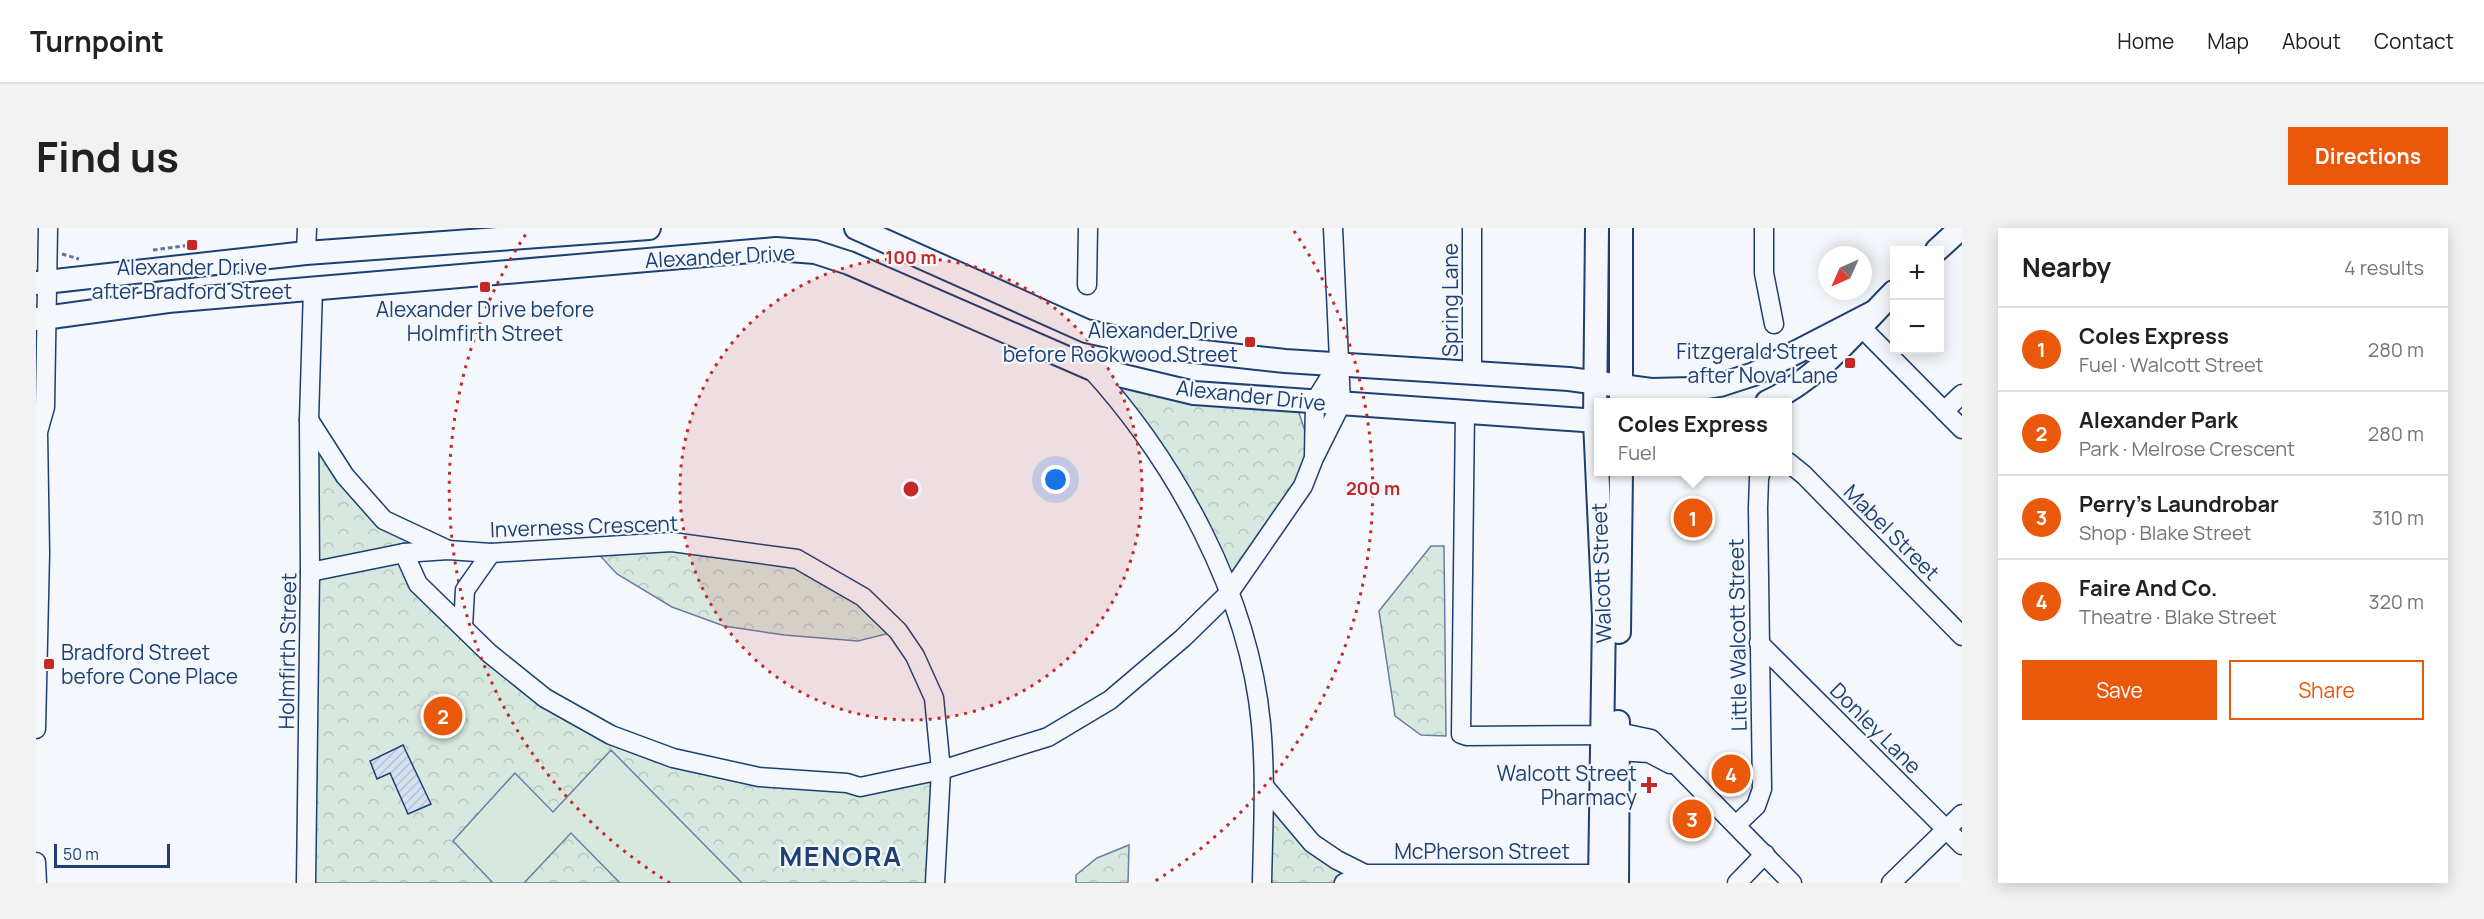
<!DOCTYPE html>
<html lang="en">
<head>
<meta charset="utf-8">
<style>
	body { margin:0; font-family:Manrope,sans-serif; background:#f2f2f2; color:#202124 }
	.controls { position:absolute; right:18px; top:18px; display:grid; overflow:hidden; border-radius:0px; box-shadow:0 3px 15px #0003 }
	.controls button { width:54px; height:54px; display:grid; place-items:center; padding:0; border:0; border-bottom:2px solid #e0e0e0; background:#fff; color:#202124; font:30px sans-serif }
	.compass { position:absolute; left:1782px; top:18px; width:54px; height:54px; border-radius:50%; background:#fff; box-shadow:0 3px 15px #0003; rotate:225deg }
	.scale { position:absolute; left:18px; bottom:15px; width:116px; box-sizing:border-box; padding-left:6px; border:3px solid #1d3f73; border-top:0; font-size:16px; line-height:21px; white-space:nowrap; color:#1d3f73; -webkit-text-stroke:4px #f4f7fb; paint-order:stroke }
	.you { position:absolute; left:1020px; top:252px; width:21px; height:21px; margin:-15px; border:4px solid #fff; border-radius:50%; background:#1a73e8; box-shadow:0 0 0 9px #1a73e833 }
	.badge { display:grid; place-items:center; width:39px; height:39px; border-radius:50%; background:#ea580c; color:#fff; font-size:20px; font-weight:700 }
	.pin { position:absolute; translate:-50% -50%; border:3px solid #fff; box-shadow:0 2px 6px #0006 }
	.popup { position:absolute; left:1558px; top:170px; width:198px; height:78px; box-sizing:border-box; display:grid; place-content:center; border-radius:0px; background:#fff; filter:drop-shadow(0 2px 4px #0005); font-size:20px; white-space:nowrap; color:#757577 }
	.popup b { font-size:22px; color:#202124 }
	.popup::after { content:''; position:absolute; left:50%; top:100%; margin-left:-12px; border:12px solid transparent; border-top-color:#fff }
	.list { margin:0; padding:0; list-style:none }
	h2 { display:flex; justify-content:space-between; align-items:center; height:78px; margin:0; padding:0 24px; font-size:26px }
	h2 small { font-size:20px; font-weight:400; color:#757577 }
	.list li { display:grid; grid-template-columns:39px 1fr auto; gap:18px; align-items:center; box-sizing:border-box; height:84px; padding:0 24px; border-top:2px solid #e0e0e0 }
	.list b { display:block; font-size:22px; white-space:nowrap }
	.list p { margin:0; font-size:20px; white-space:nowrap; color:#757577 }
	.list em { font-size:20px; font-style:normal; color:#757577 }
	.actions { display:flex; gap:12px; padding:18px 24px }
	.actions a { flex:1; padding:14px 0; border:2px solid #ea580c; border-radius:0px; text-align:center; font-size:21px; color:#ea580c }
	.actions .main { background:#ea580c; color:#fff }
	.map { position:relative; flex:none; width:1926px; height:655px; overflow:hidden; border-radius:0px }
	header { display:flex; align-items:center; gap:36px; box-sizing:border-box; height:84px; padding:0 30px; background:#fff; border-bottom:2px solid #e0e0e0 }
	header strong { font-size:28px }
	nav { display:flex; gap:33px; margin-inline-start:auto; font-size:21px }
	.intro { display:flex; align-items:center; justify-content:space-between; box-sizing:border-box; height:144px; padding:0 36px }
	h1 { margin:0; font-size:42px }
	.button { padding:15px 27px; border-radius:0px; background:#ea580c; color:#fff; font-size:21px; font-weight:700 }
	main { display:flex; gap:36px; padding:0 36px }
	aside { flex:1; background:#fff; border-radius:0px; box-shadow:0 3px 15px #0003 }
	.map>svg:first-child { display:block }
	.forest { fill:url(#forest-crowns); stroke:#687fa3; stroke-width:1.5 }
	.pitch { fill:#d7e8df; stroke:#687fa3; stroke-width:1.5 }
	.building { fill:url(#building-hatch); stroke:#1d3f73; stroke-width:1.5 }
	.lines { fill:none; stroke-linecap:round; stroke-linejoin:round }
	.minor-casing { stroke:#1d3f73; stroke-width:21 }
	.major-casing { stroke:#1d3f73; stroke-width:26 }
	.path { stroke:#5e769c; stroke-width:3; stroke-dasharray:4.5 3; stroke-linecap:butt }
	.minor { stroke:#f4f7fb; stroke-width:18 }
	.major { stroke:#f4f7fb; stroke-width:22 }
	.ring { fill:none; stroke:#c62828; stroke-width:3; stroke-dasharray:3 6 }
	.poi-dot { fill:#c62828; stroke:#f4f7fb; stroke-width:2 }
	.labels { text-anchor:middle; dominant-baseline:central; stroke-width:4.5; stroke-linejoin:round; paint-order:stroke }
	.street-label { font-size:21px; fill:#1d3f73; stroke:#f4f7fb }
	.poi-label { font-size:21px; fill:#1d3f73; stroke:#f4f7fb; text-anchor:end }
	.district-label { font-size:27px; font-weight:bold; letter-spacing:1.5px; fill:#1d3f73; stroke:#f4f7fb }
	.centre { fill:#c62828; stroke:#f4f7fb; stroke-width:3 }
	.ring-label { font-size:18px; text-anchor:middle; font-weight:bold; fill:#c62828; stroke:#f4f7fb; stroke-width:4.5; stroke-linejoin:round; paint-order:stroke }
</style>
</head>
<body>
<header>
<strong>Turnpoint</strong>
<nav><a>Home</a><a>Map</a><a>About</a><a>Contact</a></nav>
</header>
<div class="intro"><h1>Find us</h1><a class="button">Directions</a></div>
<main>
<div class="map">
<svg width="1926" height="655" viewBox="0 0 1926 655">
	<defs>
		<pattern id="forest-crowns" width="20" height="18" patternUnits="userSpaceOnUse" patternTransform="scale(1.5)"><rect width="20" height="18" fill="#d7e8df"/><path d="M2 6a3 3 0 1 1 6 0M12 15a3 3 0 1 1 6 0" fill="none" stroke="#b8c8c3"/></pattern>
		<pattern id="building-hatch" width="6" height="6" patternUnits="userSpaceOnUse" patternTransform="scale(1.5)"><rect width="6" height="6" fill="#d5e0f0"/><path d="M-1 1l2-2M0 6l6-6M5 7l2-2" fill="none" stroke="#b6c1d1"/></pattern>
	</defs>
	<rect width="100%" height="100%" fill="#f4f7fb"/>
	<g class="forest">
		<path d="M1054,140L1262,182L1278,230L1193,365L1151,273Z"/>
		<path d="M273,192L348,292L412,322L368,325L382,356L509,470L637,530L824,559L905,542L899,655H270Z"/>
		<path d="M636,314L761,331L862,403L822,413L748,407L688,398L636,379L581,346L556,319Z"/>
		<path d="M1395,318H1408L1410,508L1385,507L1359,488L1343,383Z"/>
		<path d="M1228,558L1276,615L1329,646L1311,655H1226Z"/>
		<path d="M1093,617L1092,655H1040V647L1061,630Z"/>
	</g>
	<path class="pitch" d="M575,522L706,655H584L535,605L488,655H457L417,613L479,545L517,584Z"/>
	<path class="building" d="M367,517L395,576L372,586L354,545L341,551L334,533Z"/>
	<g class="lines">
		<g class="minor-casing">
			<g id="minor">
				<path d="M1436,0V144"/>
				<path d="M1728,0V45L1738,96"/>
				<path d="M270,25L271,0"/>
				<path d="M1051,57L1052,0"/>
				<path d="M1825,99L1926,201"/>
				<path d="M1054,140C1140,234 1213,367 1225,496C1230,549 1227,602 1226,655"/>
				<path d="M1429,183L1425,506L1431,508L1567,507L1582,504L1615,511L1756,655"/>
				<path d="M1908,183L1926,166"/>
				<path d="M273,192L309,248L348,292L410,321"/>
				<path d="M1278,228L1279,173L1302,136"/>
				<path d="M1752,234L1768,247L1926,408"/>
				<path d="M368,325L382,356L453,425L509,470L575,507L637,530L723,549L811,555L824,559L905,542L1012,509L1074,472L1147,410L1193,365L1267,258L1278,230L1305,176L1297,0"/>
				<path d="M274,344L368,325L412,322L455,325L636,314L761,331L827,369L862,403L879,428L898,470L905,542L899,655"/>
				<path d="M427,399L429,362L455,325"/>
				<path d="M1723,415L1926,617"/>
				<path d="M0,501L4,325L2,204L9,179L12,0"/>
				<path d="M1573,513L1582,523L1613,525L1634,536"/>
				<path d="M1228,558L1276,615L1301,632L1329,646"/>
				<path d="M1700,597L1720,578L1726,561L1722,280L1723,250L1725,244"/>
				<path d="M0,634L1,655"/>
				<path d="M270,655L274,344L273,192L277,60"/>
				<path d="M1308,655L1329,646H1564"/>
				<path d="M1701,655L1729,626"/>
				<path d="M1855,655L1926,586"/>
			</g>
		</g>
		<g class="major-casing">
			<g id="major">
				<path d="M820,0L1050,103L1122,119L1249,133L1533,151L1615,162L1656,161L1684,157L1718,146L1838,84"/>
				<path d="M1561,0L1559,193L1568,389L1564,655"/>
				<path d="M1585,0V173"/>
				<path d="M1901,22L1925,0"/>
				<path d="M0,55L270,25L613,0"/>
				<path d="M0,91L132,73L740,21L779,24L813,35L1054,140L1158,165L1562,193"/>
				<path d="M1731,174C1784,150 1818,104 1858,64"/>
				<path d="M1583,404L1585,244"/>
				<path d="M1581,655L1582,494"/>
			</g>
		</g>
		<g class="path">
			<path d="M117,22L155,17"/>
			<path d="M26,26L43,31"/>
		</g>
		<use href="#minor" class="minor"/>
		<use href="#major" class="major"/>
	</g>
	<circle cx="875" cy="261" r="231" fill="#c62828" fill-opacity=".12"/>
	<g class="ring">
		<circle cx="875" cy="261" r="231"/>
		<path d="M634 655A462 462 0 0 1 492 3M1258 3A462 462 0 0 1 1116 655"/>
	</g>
	<g class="poi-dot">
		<rect x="150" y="11" width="12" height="12" rx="3"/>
		<rect x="443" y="53" width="12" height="12" rx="3"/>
		<rect x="1208" y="108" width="12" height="12" rx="3"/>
		<rect x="1808" y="129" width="12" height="12" rx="3"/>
		<rect x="7" y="430" width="12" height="12" rx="3"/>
		<path d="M1610 548h6v6h6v6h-6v6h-6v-6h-6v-6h6z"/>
	</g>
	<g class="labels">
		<g class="street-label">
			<text transform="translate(684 28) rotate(-3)">Alexander Drive</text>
			<text transform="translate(1414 72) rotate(-90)">Spring Lane</text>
			<text transform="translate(1215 167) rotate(6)">Alexander Drive</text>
			<text transform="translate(548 298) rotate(-2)">Inverness Crescent</text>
			<text transform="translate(1856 304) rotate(45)">Mabel Street</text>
			<text transform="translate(1565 345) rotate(-92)">Walcott Street</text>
			<text transform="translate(1701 407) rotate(-91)">Little Walcott Street</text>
			<text transform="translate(251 423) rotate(-89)">Holmfirth Street</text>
			<text transform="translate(1840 500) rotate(45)">Donley Lane</text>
			<text x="1446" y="623">McPherson Street</text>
		</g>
		<g class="poi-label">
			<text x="156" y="39" text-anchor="middle">Alexander Drive<tspan x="156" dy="24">after Bradford Street</tspan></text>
			<text x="449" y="81" text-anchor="middle">Alexander Drive before<tspan x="449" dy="24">Holmfirth Street</tspan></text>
			<text x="1202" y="102">Alexander Drive<tspan x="1202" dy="24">before Rookwood Street</tspan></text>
			<text x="1802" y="123">Fitzgerald Street<tspan x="1802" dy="24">after Nova Lane</tspan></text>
			<text x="25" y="424" text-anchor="start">Bradford Street<tspan x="25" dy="24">before Cone Place</tspan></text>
			<text x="1601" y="545">Walcott Street<tspan x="1601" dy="24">Pharmacy</tspan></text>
		</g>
		<g class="district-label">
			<text x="805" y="627">MENORA</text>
		</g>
	</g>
	<circle cx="875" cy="261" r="9" class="centre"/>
	<g class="ring-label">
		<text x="875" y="36">100 m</text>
		<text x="1337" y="267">200 m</text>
	</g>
</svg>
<div class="controls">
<button>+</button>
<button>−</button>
</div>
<svg class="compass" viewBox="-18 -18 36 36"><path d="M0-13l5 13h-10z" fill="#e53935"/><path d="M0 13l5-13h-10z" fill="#757577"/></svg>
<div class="scale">50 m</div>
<div class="you"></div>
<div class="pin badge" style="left:1657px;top:290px">1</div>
<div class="popup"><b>Coles Express</b>Fuel</div>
<div class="pin badge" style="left:407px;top:488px">2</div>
<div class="pin badge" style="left:1656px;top:591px">3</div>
<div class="pin badge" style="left:1695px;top:546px">4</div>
</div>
<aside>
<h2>Nearby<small>4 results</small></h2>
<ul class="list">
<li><span class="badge">1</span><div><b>Coles Express</b><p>Fuel · Walcott Street</p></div><em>280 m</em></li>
<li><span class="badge">2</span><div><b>Alexander Park</b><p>Park · Melrose Crescent</p></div><em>280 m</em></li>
<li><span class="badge">3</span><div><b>Perry's Laundrobar</b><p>Shop · Blake Street</p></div><em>310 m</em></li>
<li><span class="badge">4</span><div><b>Faire And Co.</b><p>Theatre · Blake Street</p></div><em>320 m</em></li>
</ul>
<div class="actions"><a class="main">Save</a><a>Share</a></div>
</aside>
</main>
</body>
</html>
